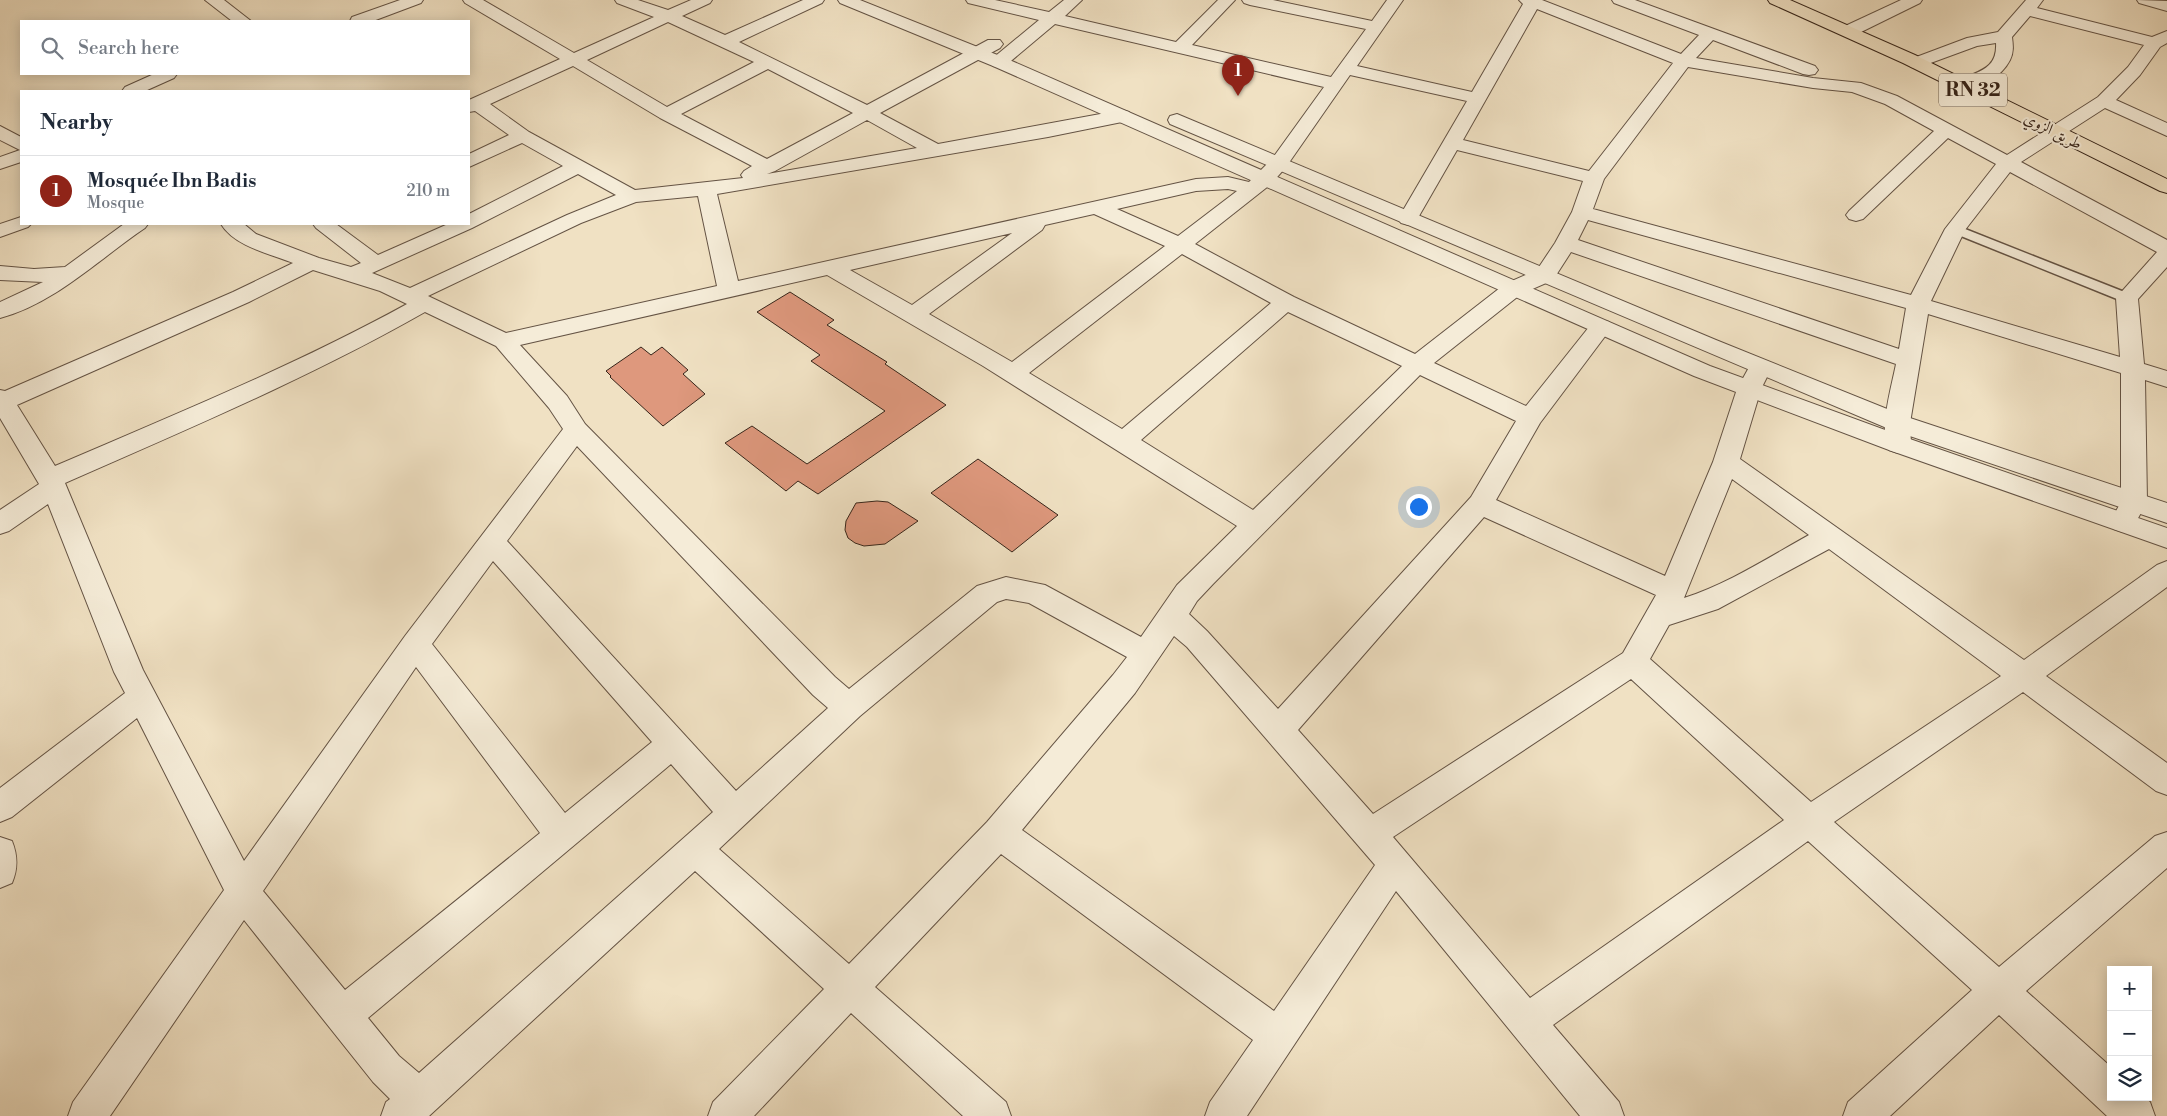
<!DOCTYPE html>
<html lang="en">
<head>
<meta charset="utf-8">
<style>
	body { margin:0; font-family:"Libre Bodoni",Amiri,serif; background:#f2f2f3; color:#1f2937 }
	.controls { position:absolute; right:15px; bottom:15px; display:grid; overflow:hidden; border-radius:0px; box-shadow:0 2px 12px #0003 }
	.controls button { width:45px; height:45px; display:grid; place-items:center; padding:0; border:0; border-bottom:1px solid #e0e1e3; background:#fff; color:#1f2937; font:25px sans-serif }
	.you { position:absolute; left:1418px; top:506px; width:18px; height:18px; margin:-12px; border:4px solid #fff; border-radius:50%; background:#1a73e8; box-shadow:0 0 0 8px #1a73e833 }
	.badge { display:grid; place-items:center; width:32px; height:32px; border-radius:50%; background:#8f2418; color:#fff; font-size:16px; font-weight:700 }
	.pin { position:absolute; translate:-50% -41px; filter:drop-shadow(0 1px 2px #0008) }
	.pin::after { content:''; position:absolute; top:26px; width:18px; height:15px; background:inherit; clip-path:polygon(0 0,100% 0,50% 100%) }
	.list { margin:0; padding:0; list-style:none }
	h2 { display:flex; justify-content:space-between; align-items:center; height:65px; margin:0; padding:0 20px; font-size:21px }
	h2 small { font-size:16px; font-weight:400; color:#747a83 }
	.list li { display:grid; grid-template-columns:32px 1fr auto; gap:15px; align-items:center; box-sizing:border-box; height:70px; padding:0 20px; border-top:1px solid #e0e1e3 }
	.list b { display:block; font-size:19px; white-space:nowrap }
	.list p { margin:0; font-size:16px; white-space:nowrap; color:#747a83 }
	.list em { font-size:16px; font-style:normal; color:#747a83 }
	.icon { flex:none; width:28px; height:28px; fill:none; stroke:currentColor; stroke-width:2; stroke-linecap:round; stroke-linejoin:round }
	.map { position:relative; flex:none; width:2167px; height:1116px; overflow:hidden }
	.search { position:absolute; background:#fff; box-shadow:0 2px 12px #0003; left:20px; top:20px; width:450px; height:55px; display:flex; align-items:center; gap:12px; box-sizing:border-box; padding:0 18px; border-radius:0px; color:#747a83; font-size:19px }
	.panel { position:absolute; background:#fff; box-shadow:0 2px 12px #0003; left:20px; top:90px; width:450px; height:135px; border-radius:0px }
	.map>svg:first-child { display:block }
	.building { fill:#de987d; stroke:#362419 }
	.lines { fill:none; stroke-linecap:round; stroke-linejoin:round }
	.service-casing { stroke:#645344; stroke-width:3 }
	.minor-casing { stroke:#645344; stroke-width:2 }
	.tertiary-casing { stroke:#645344; stroke-width:2 }
	.primary-casing { stroke:#362419; stroke-width:2 }
	.service { fill:#f5ecd8; fill-rule:evenodd }
	.minor { fill:#f5ecd8; fill-rule:evenodd }
	.tertiary { fill:#f5ecd8; fill-rule:evenodd }
	.primary { fill:#f0e1c3; fill-rule:evenodd }
	.labels { text-anchor:middle; dominant-baseline:central; stroke-width:4; stroke-linejoin:round; paint-order:stroke }
	.far-street-label { font-size:16px; fill:#362419; stroke:#f5ecd8 }
	.shield { fill:#f5ecd8; stroke:#6f6052; stroke-width:1 }
	.shield-label { font-size:19px; font-weight:bold; fill:#362419 }
</style>
</head>
<body>
<div class="map">
<svg width="2167" height="1116" viewBox="0 0 2167 1116">
	<rect width="100%" height="100%" fill="#f0e1c3"/>
	<filter id="stains"><feTurbulence type="fractalNoise" baseFrequency=".004" numOctaves="4"/><feColorMatrix values="0 0 0 0 .2 0 0 0 0 .09 0 0 0 0 .02 0 0 0 .5 -.17"/></filter>
	<radialGradient id="worn" r=".72"><stop offset=".6" stop-color="#630" stop-opacity="0"/><stop offset="1" stop-color="#630" stop-opacity=".3"/></radialGradient>
	<g class="building">
		<path d="M790,292L834,320L827,325L887,362L885,364L946,405L818,494L798,481L786,491L725,443L752,426L807,464L885,411L811,361L820,355L757,312Z"/>
		<path d="M641,347L651,355L662,347L688,370L683,374L705,394L663,426L610,377L611,376L606,371Z"/>
		<path d="M978,459L1058,515L1012,552L931,493Z"/>
		<path d="M877,501L888,502L918,521L885,544L864,546L855,543L848,538L845,530L846,521L856,503Z"/>
	</g>
	<g class="lines">
		<g class="service-casing">
			<path id="service" d="M1955,225L2132,295L2134,298L2132,301H2122L1951,232L1949,229Z"/>
		</g>
		<g class="minor-casing">
			<g id="minor">
				<path d="M205,0H224L251,21H232Z"/>
				<path d="M400,0H423L421,3L373,21H350L352,17Z"/>
				<path d="M463,0H483L574,53L654,17L617,3L615,0H638L668,10L691,0H712L710,3L682,16L725,35L803,0H824L822,3L739,42L867,105L988,40H1000L1003,44L1000,48L880,113L938,144L1122,110L1129,112L1131,116L1129,120L1122,122L1048,137L717,194L738,281L1196,179L1228,177L1249,182L1272,159L1324,87L1055,24L1005,66L999,67L993,66L990,62L993,58L1039,20L968,3L966,0H995L1049,12L1064,0H1082L1065,16L1176,42L1218,0H1235L1192,45L1331,77L1366,29L1250,5L1244,3L1242,0H1273L1372,21L1387,0H1403L1357,66L1472,92L1523,4L1519,0H1542L1681,54L1699,35L1614,3L1612,0H1635L1815,66L1818,70L1815,74L1809,75L1803,74L1713,40L1696,58L1813,78L1861,83L1897,96L2007,155L2098,97L2128,67L2144,45L2030,16L2012,37C2013,45 2014,52 2010,60C2002,76 1976,94 1958,90L1955,86C1966,70 1998,76 1996,43L1977,46L1917,68L1911,67L1908,63L1911,59L1967,38L1998,32L2026,0H2043L2037,8L2152,37L2167,31V43L2160,47L2140,75L2116,100L2167,123V136L2105,108L2021,162L2167,240V267L2138,299L2144,364L2167,371V387L2145,380L2147,502L2132,529L2123,532L2114,529L2110,522L2121,502V373L1928,314L1910,423L1911,444L1907,450L1898,453L1889,450C1878,432 1892,385 1896,364L1571,252L1553,280L1521,294L1434,363L1526,406L1593,322L1601,320L1609,322L1612,327L1540,423L1496,500L1665,576L1713,462L1737,389L1752,362L1760,359L1768,362L1772,367L1761,389L1740,459L2024,660L2157,565L2167,561V587L2046,676L2167,763V795L2156,791L2023,692L1834,822L1999,967L2155,836L2167,832V868L2026,991L2111,1067V1097H2144L2150,1102L2155,1116H2107L1999,1015L1890,1116H1843L1848,1102L1972,990L1808,841L1553,1025L1619,1102L1624,1116H1580L1396,891L1247,1116H1205L1210,1102L1253,1040L1001,854L875,987L1006,1102L1011,1116H963L851,1013L754,1116H708L713,1102L824,989L695,871L429,1116H381L386,1102L390,1099L373,1082L244,920L110,1116H68L73,1102L224,890L137,718L12,817L0,822V788L125,693L114,672L48,504L9,531L0,534V510L39,484L0,418V390L5,391L233,292L293,263C270,254 234,246 221,224H244L256,234L319,258L351,267L361,263L316,228L313,224H336L378,255L448,224H469V214L563,166L522,143L469,167V154L509,135L475,111L469,112V100L560,59L465,3ZM1537,9L1673,63L1589,171L1463,140ZM668,22L754,62L667,107L587,60ZM573,66L660,118L752,166L744,171L741,175L743,178L635,190L529,132L490,104ZM1688,67L1813,88L1852,92L1885,104L1934,131L1849,211L1846,215L1849,219L1856,221L1863,219L1948,138L1996,164L1945,229L1911,295L1593,209L1604,179ZM768,69L853,113L767,159L681,114ZM1350,75L1467,101L1398,219L1401,223L1408,225L1415,223L1457,150L1583,181L1572,212L1555,243L1537,270L1505,284L1415,354L1294,297L1195,244L1271,184L1286,167ZM867,120L917,148L767,174L775,171ZM2010,172L2157,252L2116,298L2120,357L1931,301L1965,230ZM578,174L616,195L567,215L410,288L372,273L472,228ZM1228,189L1237,191L1178,236L1117,209L1196,191ZM698,196L717,286L506,333L428,296L581,223L636,202ZM1094,214L1165,246L1012,362L929,314L1042,230L1045,225ZM1588,220L1906,308L1899,349L1578,240ZM1012,233L912,305L850,270ZM1182,254L1271,303L1122,429L1029,373ZM313,270L380,291L407,304C294,366 174,415 55,466L17,405L249,302ZM827,275L983,366L1237,526L1177,585L1141,637L1045,585L1006,577L977,586L849,689L835,677L585,424L567,396L520,345ZM425,312L496,346L549,408L563,429L405,636L244,861L143,670L65,483C187,429 309,378 425,312ZM1288,312L1402,366L1253,510L1141,440ZM1420,375L1516,421L1471,497L1278,709L1207,631L1189,614L1197,601L1213,584ZM577,446L813,695L828,708L736,791L507,541ZM1732,479L1809,535C1769,557 1728,584 1684,598ZM1484,517L1656,595L1623,653L1373,814L1298,730ZM1829,549L2001,676L1811,802L1650,659L1669,625L1718,609ZM493,561L652,742L565,813L432,644ZM1006,599L1029,603L1127,657L1113,675L987,822L849,964L719,849L860,716L997,602ZM1174,636L1187,647L1375,865L1274,1011L1022,830L1135,693ZM416,667L540,833L345,990L263,891ZM1631,679L1784,820L1530,998L1393,837ZM671,764L713,812L419,1073L399,1056L368,1018Z"/>
				<path d="M1901,0H1922L1920,3L1855,35H1843L1841,31L1843,27Z"/>
				<path d="M2137,0L2167,1V11L2139,3Z"/>
				<path d="M154,74H177L174,78L145,91H122L125,87Z"/>
				<path d="M0,126L21,137V162L0,169V157L20,150L0,140Z"/>
				<path d="M21,217V224H31L28,227L0,237V224Z"/>
				<path d="M124,224H148L145,228C99,259 54,304 0,318V302L43,282L0,280V266L34,269L65,267Z"/>
				<path d="M0,837L12,841C18,856 18,869 12,883L0,888Z"/>
			</g>
		</g>
		<g class="tertiary-casing">
			<g id="tertiary">
				<path d="M838,0H860L1005,58L1710,366L1907,438L2167,528V548L1889,450L1694,376L993,66L840,3Z"/>
				<path d="M1177,114L1716,340L1907,417L2167,503V523L1889,429L1170,124L1168,120L1170,116Z"/>
			</g>
		</g>
		<g class="primary-casing">
			<path id="primary" d="M1768,0H1790L1915,55L2167,179V193L2160,191L1903,63L1770,3Z"/>
		</g>
		<use href="#service" class="service"/>
		<use href="#minor" class="minor"/>
		<use href="#tertiary" class="tertiary"/>
		<use href="#primary" class="primary"/>
	</g>
	<g class="labels">
		<g class="far-street-label">
			<text transform="translate(2053 131) rotate(27)">طريق الزوي</text>
		</g>
		<rect class="shield" x="1939" y="73.5" width="68" height="33" rx="4"/>
		<g class="shield-label">
			<text x="1973" y="90">RN 32</text>
		</g>
	</g>
	<rect width="100%" height="100%" filter="url(#stains)"/>
	<rect width="100%" height="100%" fill="url(#worn)"/>
</svg>
<div class="controls">
<button>+</button>
<button>−</button>
<button><svg class="icon" aria-label="layers" viewBox="0 0 24 24"><path d="M12 4l9 5-9 5-9-5zM3 14l9 5 9-5"/></svg></button>
</div>
<div class="you"></div>
<div class="pin badge" style="left:1238px;top:96px">1</div>
<div class="search"><svg class="icon" aria-label="search" viewBox="0 0 24 24"><circle cx="10" cy="10" r="6"/><path d="M15 15l6 6"/></svg>Search here</div>
<section class="panel">
<h2>Nearby<small></small></h2>
<ul class="list">
<li><span class="badge">1</span><div><b>Mosquée Ibn Badis</b><p>Mosque</p></div><em>210 m</em></li>
</ul>
</section>
</div>
</body>
</html>
